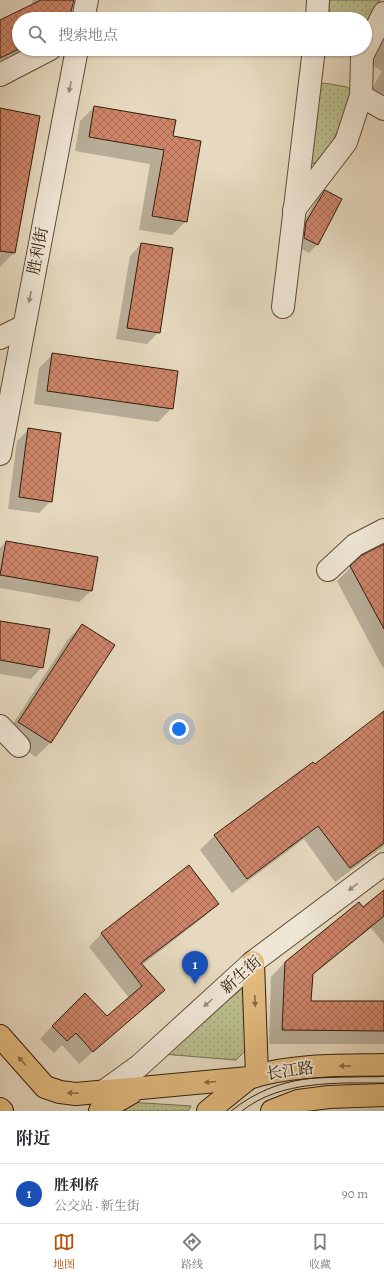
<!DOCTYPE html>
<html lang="zh">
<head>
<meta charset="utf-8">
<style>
	body { margin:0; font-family:Alegreya,"Noto Serif SC",serif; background:#f2f2f3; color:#2b2b33 }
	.you { position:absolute; left:179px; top:729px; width:14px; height:14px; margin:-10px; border:3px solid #fff; border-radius:50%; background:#1a73e8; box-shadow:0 0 0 6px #1a73e833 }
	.badge { display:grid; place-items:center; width:26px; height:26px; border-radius:50%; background:#b45309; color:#fff; font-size:13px; font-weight:700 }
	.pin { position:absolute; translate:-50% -33px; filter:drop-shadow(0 1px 2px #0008) }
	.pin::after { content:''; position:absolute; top:21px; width:14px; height:12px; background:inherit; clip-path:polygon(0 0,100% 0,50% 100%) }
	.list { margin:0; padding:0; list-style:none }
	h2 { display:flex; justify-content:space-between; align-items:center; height:52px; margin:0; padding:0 16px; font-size:17px }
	h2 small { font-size:13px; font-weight:400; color:#7c7c81 }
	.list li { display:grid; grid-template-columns:26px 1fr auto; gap:12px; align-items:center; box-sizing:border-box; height:60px; padding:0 16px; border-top:1px solid #e1e1e2 }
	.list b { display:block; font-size:15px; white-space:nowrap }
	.list p { margin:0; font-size:13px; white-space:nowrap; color:#7c7c81 }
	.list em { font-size:13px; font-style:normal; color:#7c7c81 }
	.icon { flex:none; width:22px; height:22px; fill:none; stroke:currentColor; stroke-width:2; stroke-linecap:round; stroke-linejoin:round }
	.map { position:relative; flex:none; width:384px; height:1111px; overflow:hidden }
	.search { position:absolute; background:#fff; box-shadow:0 1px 3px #0004; left:12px; right:12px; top:12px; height:44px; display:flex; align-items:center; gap:10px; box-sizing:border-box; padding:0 14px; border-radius:22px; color:#7c7c81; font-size:15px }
	.sheet { height:112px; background:#fff }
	nav { display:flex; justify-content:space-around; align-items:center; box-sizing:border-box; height:56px; border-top:1px solid #e1e1e2; background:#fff; font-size:11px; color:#7c7c81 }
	nav a { display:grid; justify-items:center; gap:2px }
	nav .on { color:#b45309 }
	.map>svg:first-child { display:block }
	.grass { fill:url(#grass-dots); stroke:#766e4c }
	.shadow { fill:#0003 }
	.building { fill:url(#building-cross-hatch); stroke:#321d0a }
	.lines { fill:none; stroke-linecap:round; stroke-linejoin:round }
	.minor-casing { stroke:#5f4c37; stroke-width:24 }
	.major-casing { stroke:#321d0a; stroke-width:24 }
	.minor { stroke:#efe6d5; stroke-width:22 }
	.major { stroke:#e3bc80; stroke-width:22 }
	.tram { stroke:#321d0a; stroke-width:1 }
	.oneway { fill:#9a8c7a }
	.oneway2 { fill:#8a6c45 }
	.labels { text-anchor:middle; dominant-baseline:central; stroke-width:4; stroke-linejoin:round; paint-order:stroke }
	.street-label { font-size:16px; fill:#321d0a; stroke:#efe6d5 }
</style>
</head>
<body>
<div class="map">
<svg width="384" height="1111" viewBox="0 0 384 1111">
	<defs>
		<pattern id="grass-dots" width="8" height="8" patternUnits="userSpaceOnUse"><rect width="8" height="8" fill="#babe8e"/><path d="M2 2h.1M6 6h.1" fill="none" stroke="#a0a379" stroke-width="1.8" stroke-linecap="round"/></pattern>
		<pattern id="building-cross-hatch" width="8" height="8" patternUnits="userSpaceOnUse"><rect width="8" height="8" fill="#ce856a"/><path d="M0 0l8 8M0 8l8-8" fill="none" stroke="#a86c55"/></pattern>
	</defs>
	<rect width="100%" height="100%" fill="#e6d9bf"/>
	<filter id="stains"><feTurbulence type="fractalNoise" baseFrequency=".005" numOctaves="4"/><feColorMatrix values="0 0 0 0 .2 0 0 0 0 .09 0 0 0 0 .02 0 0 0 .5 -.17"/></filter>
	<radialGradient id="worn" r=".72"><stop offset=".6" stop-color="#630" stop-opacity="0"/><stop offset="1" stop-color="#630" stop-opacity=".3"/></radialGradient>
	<g class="grass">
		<path d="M329,0H380L365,26V19H329Z"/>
		<path d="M324,83L347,87L351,90L354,101L323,159C318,164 314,165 307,162L318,86Z"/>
		<path d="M243,988L247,1049L236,1060L162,1054Z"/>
		<path d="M129,1102L191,1106L188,1111H123Z"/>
	</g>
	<g class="shadow">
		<path d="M33,0H73L68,19H19V49H31L0,64V21L29,16Z"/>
		<path d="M384,33V116L363,105L382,71L368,63Z"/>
		<path d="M94,107L172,137L186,221L172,235L139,230L150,164L75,151L80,121Z"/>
		<path d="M0,109L14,253L0,267Z"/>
		<path d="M325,191L341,200L317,245L309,253L296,246L298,231L317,199Z"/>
		<path d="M141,244L159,332L147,344L116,339L130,256Z"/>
		<path d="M53,354L172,408L158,422L34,404L39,368Z"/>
		<path d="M29,429L51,501L39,513L8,509L17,441Z"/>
		<path d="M6,542L97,558L91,591L79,602L0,588V548Z"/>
		<path d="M384,545V667L383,668L337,581L351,567Z"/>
		<path d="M0,622L42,667L31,679L0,674Z"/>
		<path d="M82,625L113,646L50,743L36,757L5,736L68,639Z"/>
		<path d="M384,712V846L335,882L304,839L232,893L200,850L214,836L313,763L315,765Z"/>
		<path d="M189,866L217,903L205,916L142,965L163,990L79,1064L62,1045L54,1053L40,1039L52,1026L107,1017L129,998L89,947L101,934Z"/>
		<path d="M384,891V944L371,928L311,976L310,1002H384V1044H269L271,977L285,962L363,908Z"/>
	</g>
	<g class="building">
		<path d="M41,0H74L69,19H19V49L0,58V20Z"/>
		<path d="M94,106L176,120L173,136L201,141L187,222L152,216L164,150L89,137Z"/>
		<path d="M0,108L40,116L15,253L0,251Z"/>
		<path d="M325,190L342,199L318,245L304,238L306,222Z"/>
		<path d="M141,243L173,248L160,333L127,328Z"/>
		<path d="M52,353L178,371L173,409L47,391Z"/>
		<path d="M28,428L61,433L52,502L19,497Z"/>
		<path d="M6,541L98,557L92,591L0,575Z"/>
		<path d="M384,544V629L350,566L362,555Z"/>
		<path d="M0,621L50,629L43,668L0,660Z"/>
		<path d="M82,624L115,645L51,743L18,722Z"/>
		<path d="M384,711V843L350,868L318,826L247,879L214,835L313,762L315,764Z"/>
		<path d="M189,865L219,904L141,963L165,990L93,1052L76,1033L67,1041L52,1026L85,993L107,1016L142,986L101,933Z"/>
		<path d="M384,890V916L313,974L311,1001H384V1031L282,1030L285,962L359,902L363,907Z"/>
	</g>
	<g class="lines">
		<g class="minor-casing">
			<g id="minor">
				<path d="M83,19L87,0"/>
				<path d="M317,19L318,0"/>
				<path d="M0,75L50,49"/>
				<path d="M361,96L384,109"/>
				<path d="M294,210L346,142L361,96L362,56L384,13"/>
				<path d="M283,307L314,49"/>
				<path d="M0,338L24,326"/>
				<path d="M0,454L77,49"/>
				<path d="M328,570L355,545L384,530"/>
				<path d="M0,726L19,746"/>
				<path d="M103,1092L139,1066L253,962L384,864"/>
			</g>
		</g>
		<g class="major-casing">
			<g id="major">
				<path d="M253,962L257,1075"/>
				<path d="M0,1036L45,1087L60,1092L76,1094L249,1078"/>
				<path d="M0,1109L2,1111"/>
				<path d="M100,1111L131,1093"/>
				<path d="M208,1111L249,1078C293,1064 339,1066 384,1065"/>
				<path d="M272,1111L298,1101L329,1097L384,1095"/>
			</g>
		</g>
		<use href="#minor" class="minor"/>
		<use href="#major" class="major"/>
		<g class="tram">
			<path d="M231,1111C280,1072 325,1077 384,1076"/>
			<path d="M242,1111C280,1080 338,1083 384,1083"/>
		</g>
	</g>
	<defs><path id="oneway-solid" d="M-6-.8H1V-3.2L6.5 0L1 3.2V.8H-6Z"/></defs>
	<g class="oneway">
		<use href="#oneway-solid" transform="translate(70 87) rotate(101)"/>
		<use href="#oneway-solid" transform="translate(30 297) rotate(101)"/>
		<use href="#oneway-solid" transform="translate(353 887) rotate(143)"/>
		<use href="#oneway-solid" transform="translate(208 1003) rotate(138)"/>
	</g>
	<g class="oneway2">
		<use href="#oneway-solid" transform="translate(255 1001) rotate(88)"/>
		<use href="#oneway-solid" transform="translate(22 1061) rotate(-132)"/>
		<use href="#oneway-solid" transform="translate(345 1066) rotate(179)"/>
		<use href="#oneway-solid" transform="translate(210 1082) rotate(175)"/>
		<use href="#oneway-solid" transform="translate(73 1093) rotate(-177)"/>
	</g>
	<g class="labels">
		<g class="street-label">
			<text transform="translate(38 251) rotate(-79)">胜利街</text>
			<text transform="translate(241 975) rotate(-41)">新生街</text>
			<text transform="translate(290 1071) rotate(-8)">长江路</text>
		</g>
	</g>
	<rect width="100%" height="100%" filter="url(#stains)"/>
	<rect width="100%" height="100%" fill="url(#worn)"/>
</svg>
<div class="you"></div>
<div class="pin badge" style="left:195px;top:984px;background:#1a4fb4">1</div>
<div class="search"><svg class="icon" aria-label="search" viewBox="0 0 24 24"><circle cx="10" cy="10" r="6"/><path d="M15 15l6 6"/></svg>搜索地点</div>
</div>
<section class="sheet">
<h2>附近<small></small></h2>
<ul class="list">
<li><span class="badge" style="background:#1a4fb4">1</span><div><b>胜利桥</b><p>公交站 · 新生街</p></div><em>90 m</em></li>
</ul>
</section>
<nav>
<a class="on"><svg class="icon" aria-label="map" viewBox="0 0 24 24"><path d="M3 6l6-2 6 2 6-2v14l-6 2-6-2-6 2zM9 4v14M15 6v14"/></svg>地图</a>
<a><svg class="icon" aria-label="directions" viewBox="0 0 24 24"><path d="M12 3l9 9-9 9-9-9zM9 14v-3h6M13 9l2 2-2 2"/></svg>路线</a>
<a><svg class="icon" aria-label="saved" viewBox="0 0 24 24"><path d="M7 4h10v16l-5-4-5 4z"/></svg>收藏</a>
</nav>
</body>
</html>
